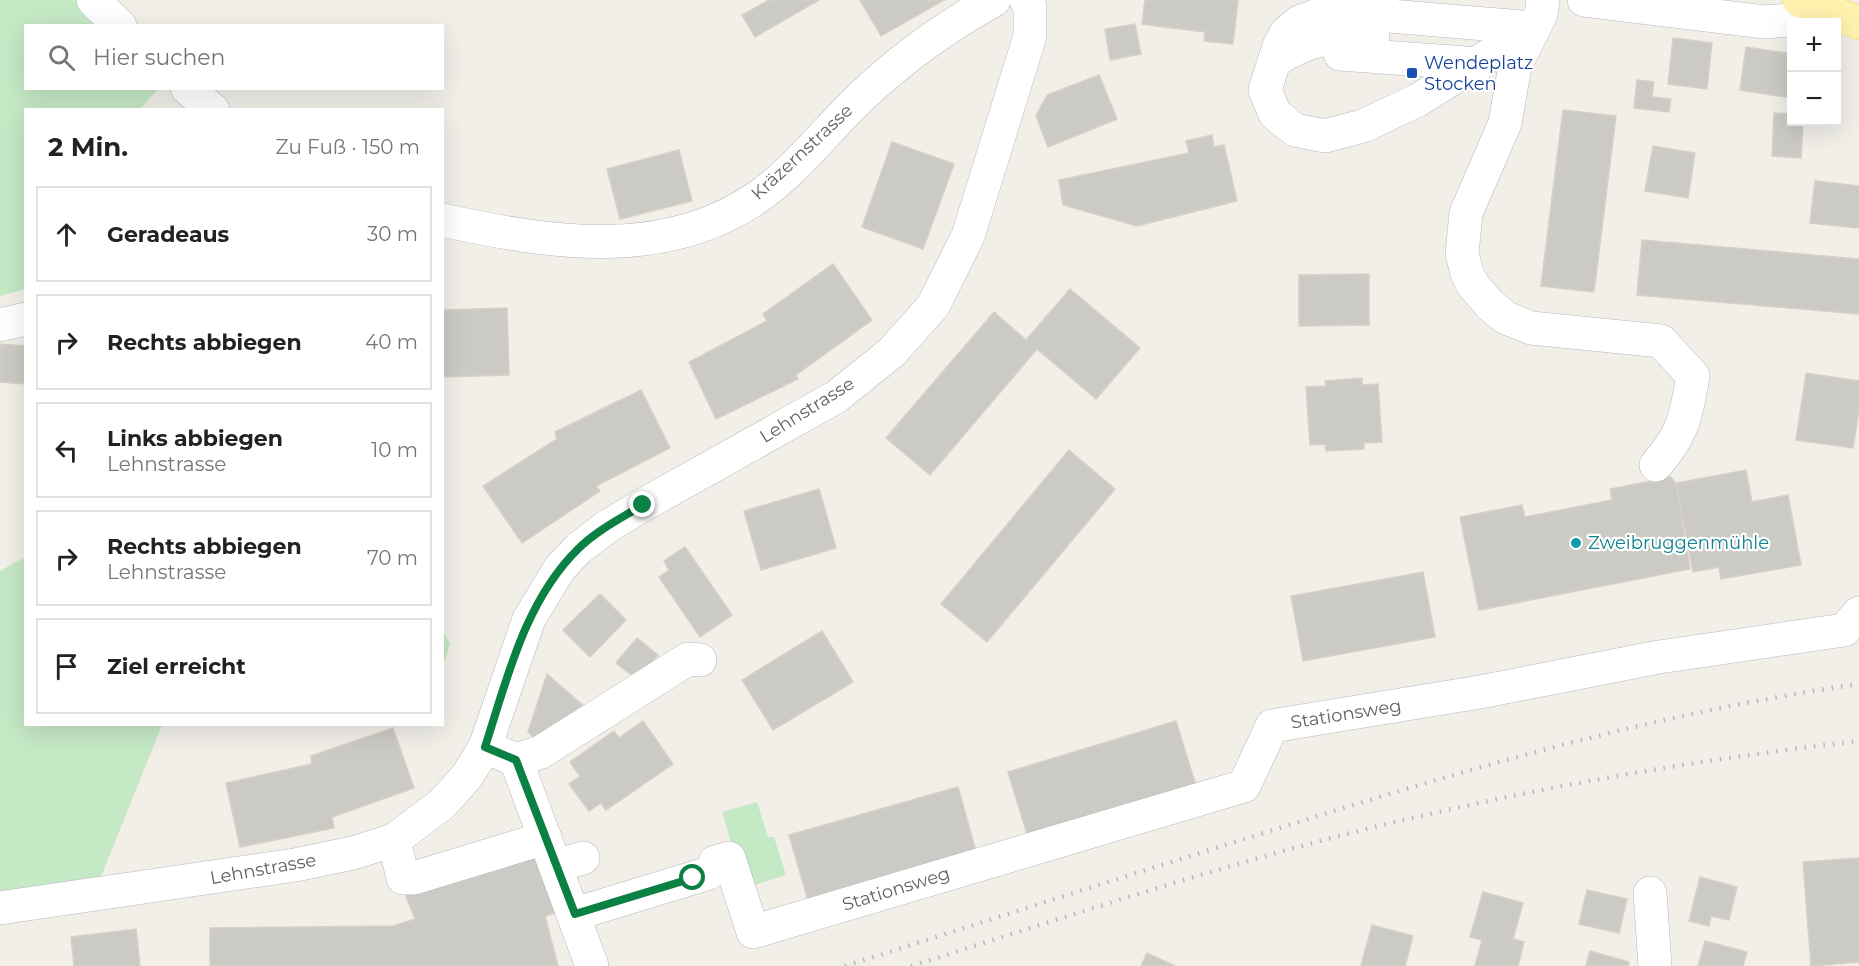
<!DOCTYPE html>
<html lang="de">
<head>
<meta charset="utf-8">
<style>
	body { margin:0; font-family:Montserrat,sans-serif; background:#f2f2f2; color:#222 }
	.controls { position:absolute; right:18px; top:18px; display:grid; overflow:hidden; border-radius:0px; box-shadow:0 6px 24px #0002 }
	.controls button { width:54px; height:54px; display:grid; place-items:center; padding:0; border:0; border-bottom:2px solid #e0e0e0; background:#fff; color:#222; font:30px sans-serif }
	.stop { position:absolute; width:18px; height:18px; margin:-14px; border:4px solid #0b8043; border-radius:50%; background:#fff }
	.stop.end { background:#0b8043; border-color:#fff; box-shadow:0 2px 6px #0008 }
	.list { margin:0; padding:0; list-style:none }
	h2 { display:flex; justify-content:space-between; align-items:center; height:78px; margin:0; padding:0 24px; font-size:26px }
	h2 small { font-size:20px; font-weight:400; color:#767676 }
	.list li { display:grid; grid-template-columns:39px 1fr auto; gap:18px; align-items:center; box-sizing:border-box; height:96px; margin:0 12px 12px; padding:0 12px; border:2px solid #e0e0e0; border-radius:0px }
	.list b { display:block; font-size:22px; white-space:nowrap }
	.list p { margin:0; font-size:20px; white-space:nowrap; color:#767676 }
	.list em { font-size:20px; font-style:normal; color:#767676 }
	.icon { flex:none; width:33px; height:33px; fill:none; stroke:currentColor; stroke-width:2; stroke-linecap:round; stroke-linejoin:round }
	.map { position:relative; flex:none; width:1859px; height:966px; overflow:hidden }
	.search { position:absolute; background:#fff; box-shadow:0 6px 24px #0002; left:24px; top:24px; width:420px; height:66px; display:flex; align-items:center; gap:15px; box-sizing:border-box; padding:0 21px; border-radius:0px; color:#767676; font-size:22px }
	.panel { position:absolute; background:#fff; box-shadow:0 6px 24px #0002; left:24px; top:108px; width:420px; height:618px; border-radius:0px }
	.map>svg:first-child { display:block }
	.green { fill:#c5e8c5 }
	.building { fill:#cccac5; stroke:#d6d1c6; stroke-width:1.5 }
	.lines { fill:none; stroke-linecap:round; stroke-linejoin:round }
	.minor-casing { stroke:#b5b8bc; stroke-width:34 }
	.major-casing { stroke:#f2c960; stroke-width:34 }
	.minor { stroke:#fff; stroke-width:33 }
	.major { stroke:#fff2af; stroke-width:33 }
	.rail { stroke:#b6b7b8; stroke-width:4.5; stroke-dasharray:1.5 8; stroke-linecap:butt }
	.route { stroke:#0b8043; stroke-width:8 }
	.transit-dot { fill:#1a4fb4; stroke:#fff; stroke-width:2 }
	.culture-dot { fill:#0f9aa8; stroke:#fff; stroke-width:2 }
	.labels { text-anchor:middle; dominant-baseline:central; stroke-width:4.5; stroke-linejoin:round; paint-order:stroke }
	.transit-label { font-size:18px; fill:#164399; stroke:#fff; text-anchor:start }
	.street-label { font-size:18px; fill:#5f6368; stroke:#fff }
	.culture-label { font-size:18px; fill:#0d838f; stroke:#fff; text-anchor:start }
</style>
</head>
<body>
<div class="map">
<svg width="1859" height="966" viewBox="0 0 1859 966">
	<rect width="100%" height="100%" fill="#f1efe8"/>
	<g class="green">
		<path d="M0,0H93L120,25L26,26V88L158,89L140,109L26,110L25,289L0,296Z"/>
		<path d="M25,557L26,724L162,725L98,884L0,899V571Z"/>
		<path d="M443,631L450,644L443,667Z"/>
		<path d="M757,802L768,837H774L786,875L745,888L722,812Z"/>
	</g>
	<g class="building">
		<path d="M769,0H819L755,37L742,15Z"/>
		<path d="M860,0H944L881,36Z"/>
		<path d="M1145,0H1238L1233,44L1204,41L1205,32L1142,24Z"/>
		<path d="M1135,24L1141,54L1110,60L1105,29Z"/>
		<path d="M1673,38L1712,43L1707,89L1668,84Z"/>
		<path d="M1746,47L1792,54V98L1740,90Z"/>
		<path d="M1099,75L1117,119L1048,147L1036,116L1047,95Z"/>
		<path d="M1637,80L1654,82L1652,97L1671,99L1669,112L1634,108Z"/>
		<path d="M1563,110L1616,116L1594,292L1541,286Z"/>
		<path d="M1774,113L1792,114V122H1803L1801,158L1772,156Z"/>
		<path d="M1212,135L1214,147L1224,145L1237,201L1137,226L1063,205L1059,180L1189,153L1186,141Z"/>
		<path d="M892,142L954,164L923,249L862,227Z"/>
		<path d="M1653,146L1695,153L1688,198L1645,191Z"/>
		<path d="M679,150L692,201L620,219L607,169Z"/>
		<path d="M1815,181L1859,186V228L1810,223Z"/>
		<path d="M1642,240L1859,259V314L1637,295Z"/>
		<path d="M833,264L872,320L796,375L798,379L716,419L689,362L767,321L763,314Z"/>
		<path d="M1369,274V325L1299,326V275Z"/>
		<path d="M1070,289L1140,348L1096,399L1037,349L930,475L886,438L994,312L1026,340Z"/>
		<path d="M507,308L509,375L442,377V310Z"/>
		<path d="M0,344L26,346V384L0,382Z"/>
		<path d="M1806,373L1859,381V409L1853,448L1796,440Z"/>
		<path d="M1362,378V385L1378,384L1382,442L1364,443V449L1326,451L1325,444L1310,445L1306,387L1326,386L1325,381Z"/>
		<path d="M641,390L670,448L596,486L600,491L522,543L483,486L557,439L555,432Z"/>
		<path d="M1069,450L1115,489L987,642L941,604Z"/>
		<path d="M1746,470L1752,502L1788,495L1801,565L1721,579L1719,567L1693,572L1676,483Z"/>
		<path d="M1671,477L1676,483L1690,569L1479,610L1460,517L1522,505L1525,517L1612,500L1610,489Z"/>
		<path d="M819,489L836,548L761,570L744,511Z"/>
		<path d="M685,547L732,615L700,637L659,577L669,570L664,561Z"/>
		<path d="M1423,572L1435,637L1303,661L1291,596Z"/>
		<path d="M600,594L626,620L590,657L563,630Z"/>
		<path d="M822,631L853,682L773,730L742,680Z"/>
		<path d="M637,638L658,655L638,680L616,663Z"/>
		<path d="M547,674L587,709L536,739L528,732Z"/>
		<path d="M643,721L673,764L606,810L601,803L589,811L569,784L580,776L570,762L614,731L619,738Z"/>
		<path d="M1176,721L1196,786L1028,837L1008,772Z"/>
		<path d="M393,728L414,788L332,817L334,828L240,847L226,783L312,764L311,756Z"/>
		<path d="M958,787L977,855L809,904L789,835Z"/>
		<path d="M541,853L562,911L545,916L558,966H210V928L393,926L415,919L405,894Z"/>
		<path d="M1859,858V962L1811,966L1803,862Z"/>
		<path d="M1700,877L1737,887L1729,920L1711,916L1709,926L1689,921Z"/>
		<path d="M1587,890L1627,899L1619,933L1579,924Z"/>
		<path d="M1483,892L1523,903L1513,939L1524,942L1518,966H1475L1482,940L1470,937Z"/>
		<path d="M1372,925L1413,936L1405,966H1361Z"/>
		<path d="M136,929L140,966H74L71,937Z"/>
		<path d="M1705,941L1747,952L1743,966H1698Z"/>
		<path d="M1590,951L1629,962L1628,966H1586Z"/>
		<path d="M1147,953L1175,966H1141Z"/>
	</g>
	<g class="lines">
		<g class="minor-casing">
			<g id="minor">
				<path d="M93,0L120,26"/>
				<path d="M1543,0L1541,14L1515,66L1505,123L1466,213L1462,254L1467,273L1473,285L1491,306L1506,318L1531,328L1661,341L1693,376C1686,416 1684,433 1656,465"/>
				<path d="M1584,0L1765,22L1839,16"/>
				<path d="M1354,13L1533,28L1418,100L1363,126L1325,136L1295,130L1275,114L1265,90L1279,46L1286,33L1299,22L1318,15Z"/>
				<path d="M1340,54L1479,64"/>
				<path d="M1274,61C1309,39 1332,35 1373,37"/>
				<path d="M187,88L213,110"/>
				<path d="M442,220C549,243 667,263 762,194C799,167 828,128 862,96C901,59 947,26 994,0"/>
				<path d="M0,325L26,319"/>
				<path d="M485,747L516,760L541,752L688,659L700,660"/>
				<path d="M516,760L592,966"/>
				<path d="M394,840L403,878H414L545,838"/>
				<path d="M715,862L729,858L753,932L1244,786L1272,726L1480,692L1659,657L1844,630L1859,613"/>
				<path d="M556,866L583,858"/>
				<path d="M1650,893L1655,966"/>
				<path d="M0,908L295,865L353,853L394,840L442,804L467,776L485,747L529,619L560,568L579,548L608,526L643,505L836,397L892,352L933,306L968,236L1030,36V7L1026,0"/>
				<path d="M575,914L709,873"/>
			</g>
		</g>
		<g class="major-casing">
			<path id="major" d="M1799,0L1859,23"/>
		</g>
		<use href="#minor" class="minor"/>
		<use href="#major" class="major"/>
		<g class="rail">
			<path d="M845,966C996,918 1147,869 1299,822C1483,764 1668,711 1859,684"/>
			<path d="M911,966C1070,916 1229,862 1391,823C1545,786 1701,759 1859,741"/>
		</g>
	</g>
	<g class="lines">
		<path class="route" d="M643,505C621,518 596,531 578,549C525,601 507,679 485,747L516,760L575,914L693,878"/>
	</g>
	<rect class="transit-dot" x="1406" y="67" width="12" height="12" rx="3"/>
	<circle class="culture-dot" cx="1576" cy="543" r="6"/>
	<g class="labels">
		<g class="transit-label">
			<text x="1424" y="63">Wendeplatz<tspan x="1424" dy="21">Stocken</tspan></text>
		</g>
		<g class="street-label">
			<text transform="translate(802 152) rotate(-43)">Kräzernstrasse</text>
			<text transform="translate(807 410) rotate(-32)">Lehnstrasse</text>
			<text transform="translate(1346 714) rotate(-9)">Stationsweg</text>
			<text transform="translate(263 869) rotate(-10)">Lehnstrasse</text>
			<text transform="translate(896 889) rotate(-17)">Stationsweg</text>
		</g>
		<g class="culture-label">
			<text x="1588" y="543">Zweibruggenmühle</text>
		</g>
	</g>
</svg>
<div class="controls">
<button>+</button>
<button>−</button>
</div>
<div class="stop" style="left:693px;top:878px"></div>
<div class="stop end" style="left:643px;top:505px"></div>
<div class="search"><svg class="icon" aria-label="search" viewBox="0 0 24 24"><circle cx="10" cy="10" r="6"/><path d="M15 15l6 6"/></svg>Hier suchen</div>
<section class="panel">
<h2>2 Min.<small>Zu Fuß · 150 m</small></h2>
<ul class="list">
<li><svg class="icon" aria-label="ahead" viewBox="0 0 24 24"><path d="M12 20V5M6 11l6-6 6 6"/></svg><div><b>Geradeaus</b></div><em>30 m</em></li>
<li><svg class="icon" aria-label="right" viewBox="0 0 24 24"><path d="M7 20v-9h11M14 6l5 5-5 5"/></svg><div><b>Rechts abbiegen</b></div><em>40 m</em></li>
<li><svg class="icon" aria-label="left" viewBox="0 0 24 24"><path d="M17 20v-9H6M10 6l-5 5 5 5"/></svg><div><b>Links abbiegen</b><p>Lehnstrasse</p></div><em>10 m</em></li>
<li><svg class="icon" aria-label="right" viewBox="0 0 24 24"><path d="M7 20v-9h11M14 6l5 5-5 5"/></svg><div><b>Rechts abbiegen</b><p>Lehnstrasse</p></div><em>70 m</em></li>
<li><svg class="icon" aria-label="arrive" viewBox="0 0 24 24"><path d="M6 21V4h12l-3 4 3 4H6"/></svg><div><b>Ziel erreicht</b></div></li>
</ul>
</section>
</div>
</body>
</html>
